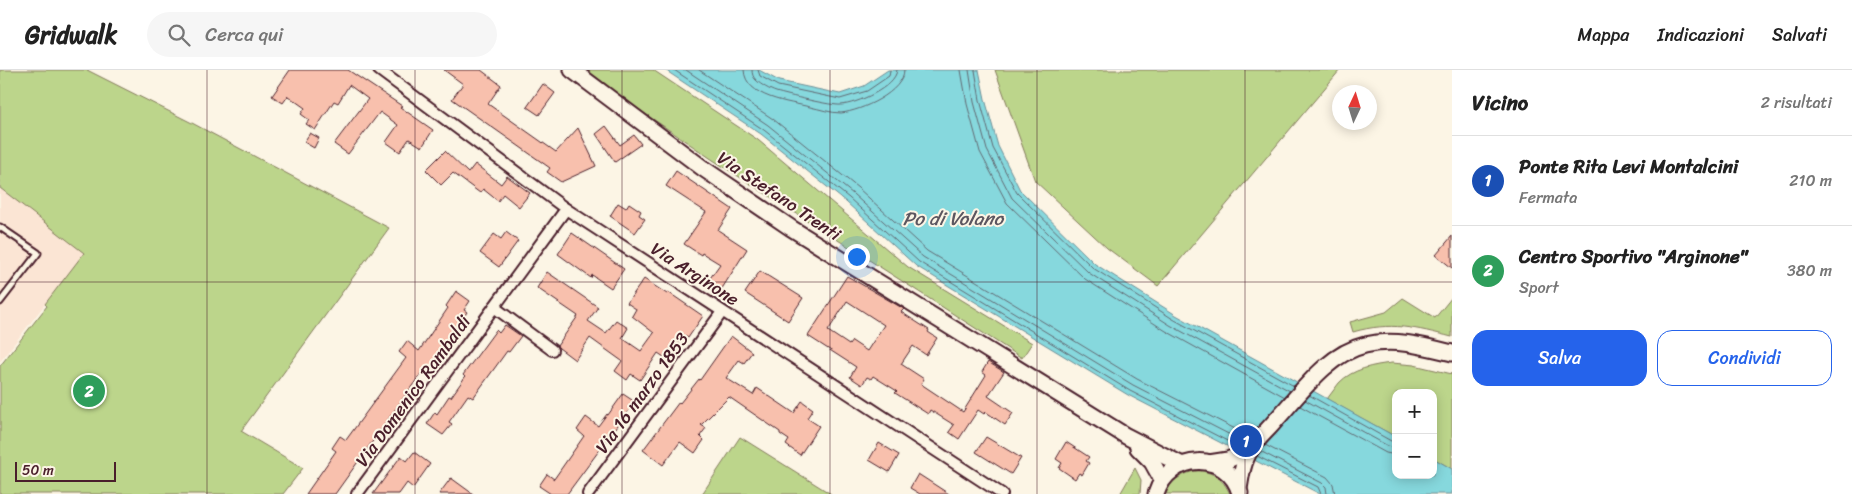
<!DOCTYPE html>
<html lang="it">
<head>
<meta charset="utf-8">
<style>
	body { margin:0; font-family:Sriracha,sans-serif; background:#f6f6f6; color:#222 }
	.controls { position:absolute; right:15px; bottom:15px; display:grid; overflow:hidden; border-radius:10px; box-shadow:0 2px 12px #0003 }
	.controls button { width:45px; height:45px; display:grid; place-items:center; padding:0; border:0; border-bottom:1px solid #e0e0e0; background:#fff; color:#222; font:25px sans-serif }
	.compass { position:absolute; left:1332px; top:15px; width:45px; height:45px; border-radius:50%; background:#fff; box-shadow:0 2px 12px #0003; rotate:4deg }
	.scale { position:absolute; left:15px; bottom:12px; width:101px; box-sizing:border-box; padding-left:5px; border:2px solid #4a1f2b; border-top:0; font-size:14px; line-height:18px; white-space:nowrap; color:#4a1f2b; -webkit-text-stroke:4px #fcf5e5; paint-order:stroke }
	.you { position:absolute; left:856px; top:186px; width:18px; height:18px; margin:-12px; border:4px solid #fff; border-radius:50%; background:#1a73e8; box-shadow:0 0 0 8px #1a73e833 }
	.badge { display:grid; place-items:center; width:32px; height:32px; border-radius:50%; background:#2563eb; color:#fff; font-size:16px; font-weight:700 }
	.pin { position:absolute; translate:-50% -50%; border:2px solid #fff; box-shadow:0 1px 5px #0006 }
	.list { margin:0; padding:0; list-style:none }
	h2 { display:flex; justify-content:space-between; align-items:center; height:65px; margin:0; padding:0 20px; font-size:21px }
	h2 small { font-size:16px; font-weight:400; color:#767676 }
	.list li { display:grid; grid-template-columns:32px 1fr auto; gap:15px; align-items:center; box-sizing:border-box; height:90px; padding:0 20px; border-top:1px solid #e0e0e0 }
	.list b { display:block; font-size:19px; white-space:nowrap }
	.list p { margin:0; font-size:16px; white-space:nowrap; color:#767676 }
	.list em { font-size:16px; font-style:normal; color:#767676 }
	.actions { display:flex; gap:10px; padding:15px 20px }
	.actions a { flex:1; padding:11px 0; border:1px solid #2563eb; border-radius:15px; text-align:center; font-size:18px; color:#2563eb }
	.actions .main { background:#2563eb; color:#fff }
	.icon { flex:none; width:28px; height:28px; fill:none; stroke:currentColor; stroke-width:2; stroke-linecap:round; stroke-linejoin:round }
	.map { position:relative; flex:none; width:1452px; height:424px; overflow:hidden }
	header { display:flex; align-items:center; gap:30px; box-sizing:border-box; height:70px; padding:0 25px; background:#fff; border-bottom:1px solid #e0e0e0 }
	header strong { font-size:24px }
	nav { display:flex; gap:28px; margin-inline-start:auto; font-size:18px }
	.search { width:350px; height:45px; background:#f6f6f6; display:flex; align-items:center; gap:12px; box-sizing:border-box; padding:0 18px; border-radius:28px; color:#767676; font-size:19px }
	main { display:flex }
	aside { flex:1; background:#fff }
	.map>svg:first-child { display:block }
	.built { fill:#fbe5d4 }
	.green { fill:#bcd58b; stroke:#837a5b }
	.water { fill:#86d8dd; stroke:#6e8e96 }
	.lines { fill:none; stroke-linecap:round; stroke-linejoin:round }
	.shore { stroke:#626972; stroke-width:1 }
	.building { fill:#f8c0ad; stroke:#4a1f2b; fill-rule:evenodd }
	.service-casing { stroke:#4a1f2b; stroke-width:9 }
	.minor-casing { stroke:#4a1f2b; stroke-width:14 }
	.secondary-casing { stroke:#4a1f2b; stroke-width:19 }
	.service { stroke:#fcf5e5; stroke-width:5 }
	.minor { stroke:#fcf5e5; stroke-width:10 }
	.secondary { stroke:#fcf5e5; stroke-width:15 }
	.grid { fill:none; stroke:#4a1f2b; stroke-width:1; stroke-opacity:0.55 }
	.labels { text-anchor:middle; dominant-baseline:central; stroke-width:4; stroke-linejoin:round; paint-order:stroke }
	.street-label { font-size:18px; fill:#4a1f2b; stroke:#fcf5e5 }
	.water-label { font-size:19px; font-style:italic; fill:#5c5660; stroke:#fcf5e5 }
</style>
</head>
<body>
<header>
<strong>Gridwalk</strong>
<div class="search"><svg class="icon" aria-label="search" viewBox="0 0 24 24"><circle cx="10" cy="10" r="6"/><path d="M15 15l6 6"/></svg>Cerca qui</div>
<nav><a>Mappa</a><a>Indicazioni</a><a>Salvati</a></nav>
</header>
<main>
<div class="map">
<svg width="1452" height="424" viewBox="0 0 1452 424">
	<rect width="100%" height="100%" fill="#fcf5e5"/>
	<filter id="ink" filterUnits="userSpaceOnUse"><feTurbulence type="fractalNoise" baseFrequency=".02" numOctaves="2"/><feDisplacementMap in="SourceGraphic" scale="10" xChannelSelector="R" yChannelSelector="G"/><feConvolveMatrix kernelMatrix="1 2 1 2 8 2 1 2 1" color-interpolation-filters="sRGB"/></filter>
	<g filter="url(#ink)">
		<path class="built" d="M0,118L85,183L0,292Z"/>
		<g class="green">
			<path d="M0,0H87L192,53L389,158L241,361L303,398L283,424H0V296L47,236L45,234L84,183L0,118Z"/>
			<path d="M581,0H653L758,70L908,197L1032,273L1022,288L713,90Z"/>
			<path d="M995,0H1340L1158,216L1107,178L1035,111Z"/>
			<path d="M1452,227V267C1416,258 1391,251 1353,262L1350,252L1386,242L1403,228L1435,248Z"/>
			<path d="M1392,293L1414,295L1452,304V399L1433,388V323H1396V367L1327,329C1331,324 1335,318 1339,313C1352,299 1374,295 1392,293Z"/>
			<path d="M740,367L831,424H702Z"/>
			<path d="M1135,398L1141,410L1140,424H1120Z"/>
			<path d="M1194,401C1211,400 1223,408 1230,424H1166C1171,411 1180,405 1194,401Z"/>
		</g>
		<path class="water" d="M665,0H759L779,11L840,24L864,16L888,0H979L985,29L998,76L1020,120L1095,194L1176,245L1396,367V405H1433V388L1452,399V424H1320L1128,325L916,196L846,132L761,64Z"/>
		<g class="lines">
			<g class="shore">
				<path d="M674,0L764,60L849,128L919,192L1130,321L1237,376"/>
				<path d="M686,0L768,55L853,124L923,187L1133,315L1244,372"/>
				<path d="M699,0L773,49L858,118L927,181L1137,309L1249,366"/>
				<path d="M744,0C745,28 790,32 810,37C820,39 831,43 841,43C861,41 904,22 904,0"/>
				<path d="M752,0C752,4 753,7 756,10C761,15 770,20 776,22C786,25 832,36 841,35C856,34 896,17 897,0"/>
				<path d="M758,0L760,6L778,16L840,29L867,21L889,6L890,0"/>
				<path d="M961,0L967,34L980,82L1007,133L1085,209L1166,261L1285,327"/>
				<path d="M969,0L974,32L987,80L1012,128L1089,203L1170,255L1290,321"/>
				<path d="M975,0L980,30L993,78L1017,123L1093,198L1173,249L1294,316"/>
				<path d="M1309,325L1391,371H1396"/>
				<path d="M1305,330L1388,376L1396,378"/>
				<path d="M1300,336L1386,383L1396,385"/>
				<path d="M1265,375L1327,407L1333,414L1335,424"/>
				<path d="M1260,381L1322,413L1326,417L1327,424"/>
				<path d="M1257,386L1318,417L1321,424"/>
			</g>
		</g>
		<g class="building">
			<path d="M290,0H348L402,36L400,37L433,60L422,77L409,69L400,82L386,72L398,55L380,42L348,84L334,74L368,29L349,15L338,33L334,31L315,60L306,54L309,50L301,44L305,38L288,26L283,33L272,26Z"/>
			<path d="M444,0H481L501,15L488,34L556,82L578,58L596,96L561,112L547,102L550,98L452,29L463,14Z"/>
			<path d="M543,14L555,23L539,45L527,37Z"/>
			<path d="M606,56L620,75L634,65L641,74L615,92L596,64Z"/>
			<path d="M310,63L319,68L314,78L304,72Z"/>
			<path d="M445,81L468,103L475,94L501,114L507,106L530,123L519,137L503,124L498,131L483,119L480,123L453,103L441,115L426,100Z"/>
			<path d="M676,101L732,139L718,160L747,179L721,220L708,211L720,194L702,183L701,185L684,174L706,142L666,116Z"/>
			<path d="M618,133L626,138L629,133L641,141L639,145L645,149L635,163L610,146Z"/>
			<path d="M506,162L518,171L499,197L480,183L494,164L501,169Z"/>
			<path d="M572,163L624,199L611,218L592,205L591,208L558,184Z"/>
			<path d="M1452,166V198L1436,185Z"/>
			<path d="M760,201L803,228L788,251L745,223Z"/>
			<path d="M547,202L598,237L588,251L606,263L616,250L628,258L622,268L641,281L654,263L632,246L636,239L627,233L644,209L667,224L668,222L703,246L688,268L684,266L667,289L658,283L640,310L631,304L627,310L615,301L622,291L590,268L575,290L559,278L557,276L578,246L537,218Z"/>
			<path d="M847,206L904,239L901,242L929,260L928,262L937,268L926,285L913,276L901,294L924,309L921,314L963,342L986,305L982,302L988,292L1004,302L988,326L1013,343L1005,355L986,342L984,344L978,340L959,369L949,362L954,355L930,340L928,344L895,323L897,321L873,306L871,309L867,307L862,315L850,307L856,297L808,266ZM847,231L884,255L867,281L852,271L849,275L828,261Z"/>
			<path d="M456,221L470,231L464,240L467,242L441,281L443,283L427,305L422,302L335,424H306L336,381L332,378L340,366L346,370L406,288L399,282L407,271L419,281L448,238L446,236Z"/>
			<path d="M505,255L521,266L509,282L507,281L473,328L468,325L449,352L452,354L443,365L427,354L435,342L437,344L449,326L451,327L465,307L463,305L496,260L499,263Z"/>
			<path d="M731,266L752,282L744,293L739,290L726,308L753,325L757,318L794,343L802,331L813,339L807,348L819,356L800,385L786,375L789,370L780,364V362L729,327L701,355L706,358L700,366L704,370L695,383L680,372L663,395L643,380L679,332L680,333L699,309L700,310Z"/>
			<path d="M623,324L635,332L567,424H551L539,416L547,404L554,409L584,366L577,360L586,347L598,356L607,344L608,345Z"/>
			<path d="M986,367L1021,388L1011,404L976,382Z"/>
			<path d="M1066,372L1089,387L1086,391L1089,393L1082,405L1079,403L1075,409L1059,398L1062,393L1056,389Z"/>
			<path d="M879,373L899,385L889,402L869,390Z"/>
			<path d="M414,382L430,394L413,418L407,413L399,424H373L401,386L407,391Z"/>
			<path d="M918,404L949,424H920L910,418Z"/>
			<path d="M451,408L473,424H439Z"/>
		</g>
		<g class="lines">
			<g class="service-casing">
				<path id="service" d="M0,157L38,183L0,232"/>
			</g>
			<g class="minor-casing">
				<g id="minor">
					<path d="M379,0L566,139L1002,424"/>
					<path d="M494,237L552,280"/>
					<path d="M357,424L566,139"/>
					<path d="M588,424L722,242"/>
				</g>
			</g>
			<g class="secondary-casing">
				<g id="secondary">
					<path d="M572,0L704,99L791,158L1126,366L1182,395"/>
					<path d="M1138,378L1152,392L1162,410"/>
					<path d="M1209,393L1228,390L1251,379"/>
					<path d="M1239,419C1241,406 1243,391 1251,379C1257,369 1268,360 1276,350C1301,323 1327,284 1365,275C1395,268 1424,276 1452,283"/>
					<path d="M1156,424C1169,382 1227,380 1240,423"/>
				</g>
			</g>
			<use href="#service" class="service"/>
			<use href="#minor" class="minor"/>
			<use href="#secondary" class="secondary"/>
		</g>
	</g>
	<path class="grid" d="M207,0V424M415,0V424M622,0V424M830,0V424M1037,0V424M1245,0V424M0,212H1452"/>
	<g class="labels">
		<g class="street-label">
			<text transform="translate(779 126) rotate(34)">Via Stefano Trenti</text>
			<text transform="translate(695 204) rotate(33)">Via Arginone</text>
			<text transform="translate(413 321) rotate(-54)">Via Domenico Rambaldi</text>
			<text transform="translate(642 323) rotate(-54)">Via 16 marzo 1853</text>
		</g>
		<g class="water-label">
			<text x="953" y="148">Po di Volano</text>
		</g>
	</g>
</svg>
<div class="controls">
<button>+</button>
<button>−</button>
</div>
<svg class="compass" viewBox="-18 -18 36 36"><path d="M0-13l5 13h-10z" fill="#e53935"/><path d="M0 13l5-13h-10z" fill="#767676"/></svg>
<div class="scale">50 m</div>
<div class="you"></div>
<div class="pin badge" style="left:1246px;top:371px;background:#1a4fb4">1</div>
<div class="pin badge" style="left:89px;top:321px;background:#2e9e5b">2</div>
</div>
<aside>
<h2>Vicino<small>2 risultati</small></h2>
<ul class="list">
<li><span class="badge" style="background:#1a4fb4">1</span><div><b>Ponte Rita Levi Montalcini</b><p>Fermata</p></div><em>210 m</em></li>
<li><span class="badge" style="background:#2e9e5b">2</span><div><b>Centro Sportivo &quot;Arginone&quot;</b><p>Sport</p></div><em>380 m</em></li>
</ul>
<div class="actions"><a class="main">Salva</a><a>Condividi</a></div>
</aside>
</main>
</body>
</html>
